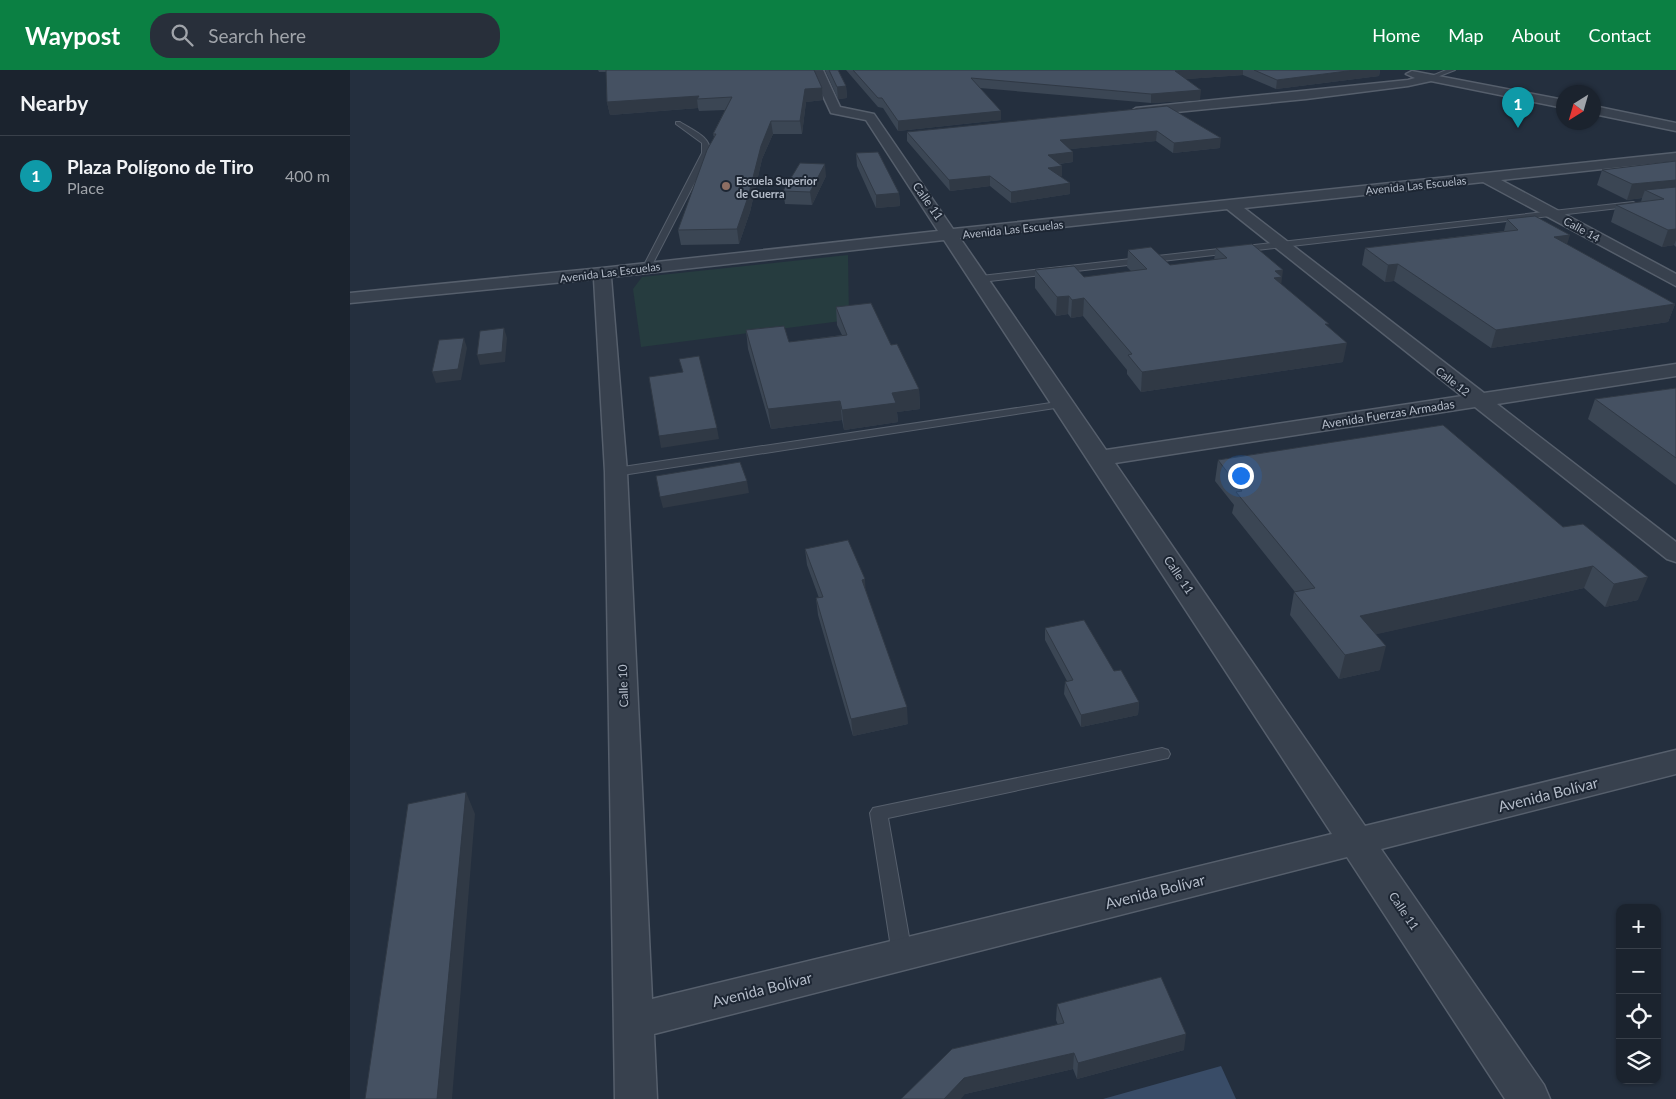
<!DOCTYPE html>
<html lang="en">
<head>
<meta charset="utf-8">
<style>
	body { margin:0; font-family:Lato,sans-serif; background:#282f3a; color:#f1f3f6 }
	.controls { position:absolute; right:15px; bottom:15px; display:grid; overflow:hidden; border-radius:10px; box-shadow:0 1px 4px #0004 }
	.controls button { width:45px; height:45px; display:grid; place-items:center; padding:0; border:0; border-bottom:1px solid #39404a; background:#1b232e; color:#f1f3f6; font:25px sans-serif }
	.compass { position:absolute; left:1206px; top:15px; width:45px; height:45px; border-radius:50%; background:#1b232e; box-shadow:0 1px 4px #0004; rotate:217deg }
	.you { position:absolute; left:890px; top:405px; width:18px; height:18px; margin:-12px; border:4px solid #fff; border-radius:50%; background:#1a73e8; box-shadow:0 0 0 8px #1a73e833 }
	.badge { display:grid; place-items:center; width:32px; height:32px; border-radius:50%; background:#0b8043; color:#fff; font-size:16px; font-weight:700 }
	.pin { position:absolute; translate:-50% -41px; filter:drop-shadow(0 1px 2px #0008) }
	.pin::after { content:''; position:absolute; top:26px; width:18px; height:15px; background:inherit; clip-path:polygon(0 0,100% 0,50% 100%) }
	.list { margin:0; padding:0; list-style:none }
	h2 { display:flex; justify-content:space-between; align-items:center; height:65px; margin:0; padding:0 20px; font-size:21px }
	h2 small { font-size:16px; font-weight:400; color:#a0a4aa }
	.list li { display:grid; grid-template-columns:32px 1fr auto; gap:15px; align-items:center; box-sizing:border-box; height:80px; padding:0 20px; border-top:1px solid #39404a }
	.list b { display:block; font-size:19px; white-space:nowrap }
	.list p { margin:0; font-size:16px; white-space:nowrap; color:#a0a4aa }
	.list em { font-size:16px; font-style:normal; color:#a0a4aa }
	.icon { flex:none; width:28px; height:28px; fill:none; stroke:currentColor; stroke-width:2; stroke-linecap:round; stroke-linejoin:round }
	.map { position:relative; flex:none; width:1326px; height:1029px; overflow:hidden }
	header { display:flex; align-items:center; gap:30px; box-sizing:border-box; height:70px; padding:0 25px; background:#0b8043; color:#fff }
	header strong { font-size:24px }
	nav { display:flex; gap:28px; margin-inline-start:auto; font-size:18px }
	.search { width:350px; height:45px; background:#282f3a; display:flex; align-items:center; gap:12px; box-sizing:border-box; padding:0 18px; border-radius:20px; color:#a0a4aa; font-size:19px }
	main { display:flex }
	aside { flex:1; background:#1b232e }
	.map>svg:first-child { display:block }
	.green { fill:#263c3f }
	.water { fill:#394c67 }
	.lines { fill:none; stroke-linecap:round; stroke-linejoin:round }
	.service-casing { stroke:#565f6c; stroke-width:2 }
	.minor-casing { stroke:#565f6c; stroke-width:3 }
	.service { fill:#38414e; fill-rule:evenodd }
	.minor { fill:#38414e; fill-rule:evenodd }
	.wall { fill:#3b4654 }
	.shaded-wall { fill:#303945 }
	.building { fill:#455162; stroke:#303945 }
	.education-dot { fill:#8d6e63; stroke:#1d2633; stroke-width:2 }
	.labels { text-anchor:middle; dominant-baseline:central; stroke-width:4; stroke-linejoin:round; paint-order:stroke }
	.far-poi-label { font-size:11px; font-weight:bold; fill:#b4bcc9; stroke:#1d2633; text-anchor:start }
	.far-street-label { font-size:11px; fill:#b4bcc9; stroke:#1d2633 }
	.street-label { font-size:12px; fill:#b4bcc9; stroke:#1d2633 }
	.near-street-label { font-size:15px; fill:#b4bcc9; stroke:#1d2633 }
</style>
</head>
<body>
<header>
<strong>Waypost</strong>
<div class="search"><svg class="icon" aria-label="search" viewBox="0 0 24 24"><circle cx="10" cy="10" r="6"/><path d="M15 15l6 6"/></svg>Search here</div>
<nav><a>Home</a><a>Map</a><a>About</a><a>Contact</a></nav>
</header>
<main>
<aside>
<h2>Nearby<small></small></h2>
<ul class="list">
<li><span class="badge" style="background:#0f9aa8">1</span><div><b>Plaza Polígono de Tiro</b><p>Place</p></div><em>400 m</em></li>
</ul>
</aside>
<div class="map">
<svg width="1326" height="1029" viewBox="0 0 1326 1029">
	<rect width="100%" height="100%" fill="#242f3e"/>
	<path class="green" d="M498,185L499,250L291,277L283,219L292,207Z"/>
	<path class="water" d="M871,996L886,1029H753Z"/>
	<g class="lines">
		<g class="service-casing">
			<g id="service">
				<path d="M1096,0H1105L1082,9L1077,8Z"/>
				<path d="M326,52H330C342,60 362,67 360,83L301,197L297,200L293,197L352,83V73L326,54Z"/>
				<path d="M1283,132L1287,134L1286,136L631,212L626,209L631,206Z"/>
				<path d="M714,331L719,334L718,336L266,406L260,402L266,398Z"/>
				<path d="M812,678L818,680L820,684L818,688L538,748L562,884L559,890L552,892L545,890L542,884L520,743L523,738Z"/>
			</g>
		</g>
		<g class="minor-casing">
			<g id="minor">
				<path d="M461,0H473L490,37L524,44L603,159L1326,83V91L1151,110L1326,204V216L1133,112L894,138L1134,323L1326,294V306L1147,334L1326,472V492L1317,489L1125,337L765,393L1015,756L1326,680V704L1031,779L1194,1015L1200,1029H1155L997,787L304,964L307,1029H265L255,402L244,209L0,233V223L252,198L588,161L516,50L481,43ZM877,139L1112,326L756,380L610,168ZM594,170L982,764L302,929L277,402L261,207Z"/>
				<path d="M1062,1L1214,30V38L1081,11L1058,16L956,29L786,46L780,42L786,38L1058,10L1065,8L1056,4Z"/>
				<path d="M1244,36L1326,53V61L1244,44Z"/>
			</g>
		</g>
		<use href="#service" class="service"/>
		<use href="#minor" class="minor"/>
	</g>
	<g class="wall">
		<path d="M248,0H464L472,18L473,30L456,32L452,64H423L412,89L400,142L389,174L331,175L328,160L364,67L363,64L375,40L349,41L348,38L260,45L257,32L256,2H249Z"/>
		<path d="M475,0H488L496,16L497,28L488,29Z"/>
		<path d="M496,0H1030L1029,6L926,19L893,5L836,9L850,30L801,33L630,18L651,50L548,61L533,38L528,37Z"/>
		<path d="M817,36L870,78L823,83L806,71L720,79L723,92L709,94L712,106H711L720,124L661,133L640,116L600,121L557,71V62Z"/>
		<path d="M506,83L549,123L550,136L526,138L507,96Z"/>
		<path d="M1326,91V177L1324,175L1312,177L1261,152L1266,135L1291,132L1292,128L1277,130L1247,115L1252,100Z"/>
		<path d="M476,106L462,135L435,134L433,121Z"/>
		<path d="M1157,149L1217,175L1325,234L1318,252L1141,278L1044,211L1035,212L1012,195L1015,178L1154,161Z"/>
		<path d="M866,178L931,214L978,257L993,292L791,322L777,304V300L733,246L721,248L718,244L706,246L685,218V200L734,207L781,201L777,197L778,180L820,195L864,190Z"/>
		<path d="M486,237L541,275L569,319L570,339L547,342L548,352L494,360L492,350L421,359L398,279L396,260L439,272L492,265L487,255Z"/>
		<path d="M1326,318V415L1238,349L1245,329Z"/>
		<path d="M1093,355L1288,530L1255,537L1234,518L1026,564L1030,600L989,609L940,545L944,522H945L882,443L884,435L865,411L868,390Z"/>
		<path d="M455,479L516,521L558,654L503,666L468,545L466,528H469L457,495Z"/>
		<path d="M695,558L764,601L789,632L788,645L731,657L714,624L715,612L717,611L695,570Z"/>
		<path d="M707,934L834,980L727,1009L723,999L615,1024L551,1029L708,955L706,950Z"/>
	</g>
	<g class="shaded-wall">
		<path d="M840,0H893V5L824,10L825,1Z"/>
		<path d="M1005,0H1030L1029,6L926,19L927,10Z"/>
		<path d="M496,16L497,28L488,29L487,17Z"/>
		<path d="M472,18L473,30L456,32L452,64L450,51L455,19Z"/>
		<path d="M851,20L850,30L801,33V24Z"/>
		<path d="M349,26L347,29L348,38L260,45L257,32Z"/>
		<path d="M651,41V50L548,61V51Z"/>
		<path d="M421,51L423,64L412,89L400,142L389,174L387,159L411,76Z"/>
		<path d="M807,61L806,71L710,80V70Z"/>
		<path d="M871,68L870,78L823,83L824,73Z"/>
		<path d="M723,82V92L698,95V85Z"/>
		<path d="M475,94L476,106L462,135L460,122Z"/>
		<path d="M712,96V106L698,108V98Z"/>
		<path d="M640,106V116L600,121L599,110Z"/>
		<path d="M1326,110V125L1295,120L1292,128L1277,130L1282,114Z"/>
		<path d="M720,113V124L661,133V122Z"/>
		<path d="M549,123L550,136L526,138V125Z"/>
		<path d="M1326,159V170L1324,175L1312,177L1318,160Z"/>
		<path d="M1220,165L1215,181L1204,167Z"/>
		<path d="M1048,194L1044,211L1035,212L1038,195Z"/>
		<path d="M933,200L930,224L921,226L925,201Z"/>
		<path d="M719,226L718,244L706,246L707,227Z"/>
		<path d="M734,228L733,246L721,248L722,230Z"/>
		<path d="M1325,234L1318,252L1141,278L1146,260Z"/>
		<path d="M154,258L157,268L155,292L130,295L127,285Z"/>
		<path d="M114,268L117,278L111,310L86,313L82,302Z"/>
		<path d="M997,273L993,292L791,322L792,302Z"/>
		<path d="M569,319L570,339L547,342L548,352L494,360L492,340L542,323Z"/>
		<path d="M490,331L492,350L421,359L418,339Z"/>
		<path d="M367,358L369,369L311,378L309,366Z"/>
		<path d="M397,411L399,423L313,438L310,427Z"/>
		<path d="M1243,496L1234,518L1005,569L1010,546Z"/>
		<path d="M1298,507L1288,530L1255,537L1264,514Z"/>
		<path d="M515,509L516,526L512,510Z"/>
		<path d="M1036,576L1030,600L989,609L995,585Z"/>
		<path d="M789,632L788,645L731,657V645Z"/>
		<path d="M557,637L558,654L503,666L501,649Z"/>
		<path d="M116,722L125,744L102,1029H87Z"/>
		<path d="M836,964L834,980L727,1009L728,993Z"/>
		<path d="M724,983L723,999L615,1024L611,1029H594L614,1008Z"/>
	</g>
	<g class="building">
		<path d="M256,0H464L472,18L455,19L450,51H421L411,76L398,127L387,159L328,160L357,80L366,64H363L382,27L347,29L349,26L257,32Z"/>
		<path d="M479,0H488L496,16L487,17Z"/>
		<path d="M503,0H840L825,1L851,20L801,24L621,8L651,41L548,51L532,28H528Z"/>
		<path d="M904,0H1005L927,10Z"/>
		<path d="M817,36L871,68L824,73L807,61L710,70L723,82L698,85L712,96L698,98L720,113L661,122L640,106L599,110L557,62Z"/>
		<path d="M528,82L549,123L526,125L506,83Z"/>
		<path d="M1326,91V110L1282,114L1252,100Z"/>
		<path d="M450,93L475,94L460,122L433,121Z"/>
		<path d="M1326,117V159L1318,160L1266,135L1314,129L1295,120Z"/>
		<path d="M1185,146L1220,165L1204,167L1325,234L1146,260L1048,194L1038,195L1015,178L1168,160L1157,149Z"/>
		<path d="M902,174L933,200L925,201L932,207L924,208L979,254H975L997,273L792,302L778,285L782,284L734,228L722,230L719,226L707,227L685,200L724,196L734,207L797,199L778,180L801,177L820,195L877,188L866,178Z"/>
		<path d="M521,233L541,275L547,274L569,319L542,323L546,333L492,340L490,331L418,339L396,260L434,256L439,272L497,265L486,237Z"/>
		<path d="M154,258L152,282L127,285L130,261Z"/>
		<path d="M114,268L108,299L82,302L89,270Z"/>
		<path d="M349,286L367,358L309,366L299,307L333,302L329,289Z"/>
		<path d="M1326,318V388L1245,329Z"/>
		<path d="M1093,355L1213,457L1233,454L1298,507L1264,514L1243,496L1010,546L1036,576L995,585L944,522L965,518L886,422L892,421L868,390Z"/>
		<path d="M390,392L397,411L310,427L306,406Z"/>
		<path d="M498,470L515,509L512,510L557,637L501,649L466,528L473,527L455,479Z"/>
		<path d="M734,550L764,601L771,600L789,632L731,645L715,612L723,610L695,558Z"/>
		<path d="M116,722L87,1029H15L58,734Z"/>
		<path d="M811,907L836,964L728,993L724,983L614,1008L594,1029H551L602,979L714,953L707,934Z"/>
	</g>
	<circle class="education-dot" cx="376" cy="116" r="5"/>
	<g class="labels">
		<g class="far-poi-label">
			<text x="386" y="110">Escuela Superior<tspan x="386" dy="13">de Guerra</tspan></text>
		</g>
		<g class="far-street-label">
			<text transform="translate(1066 115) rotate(-6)">Avenida Las Escuelas</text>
			<text transform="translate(663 159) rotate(-6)">Avenida Las Escuelas</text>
			<text transform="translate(1232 159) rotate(29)">Calle 14</text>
			<text transform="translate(260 202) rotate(-7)">Avenida Las Escuelas</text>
			<text transform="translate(1103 311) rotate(38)">Calle 12</text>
		</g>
		<g class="street-label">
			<text transform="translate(578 131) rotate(55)">Calle 11</text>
			<text transform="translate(1038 344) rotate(-9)">Avenida Fuerzas Armadas</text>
			<text transform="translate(829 505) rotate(56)">Calle 11</text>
			<text transform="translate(273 616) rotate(-92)">Calle 10</text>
			<text transform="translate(1054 841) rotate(56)">Calle 11</text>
		</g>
		<g class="near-street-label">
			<text transform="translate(1198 724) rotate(-14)">Avenida Bolívar</text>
			<text transform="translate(805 821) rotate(-14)">Avenida Bolívar</text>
			<text transform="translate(412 919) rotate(-14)">Avenida Bolívar</text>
		</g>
	</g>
</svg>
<div class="controls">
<button>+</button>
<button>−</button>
<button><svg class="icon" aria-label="locate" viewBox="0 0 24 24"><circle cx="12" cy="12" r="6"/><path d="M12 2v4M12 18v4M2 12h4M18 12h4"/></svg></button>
<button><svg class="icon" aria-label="layers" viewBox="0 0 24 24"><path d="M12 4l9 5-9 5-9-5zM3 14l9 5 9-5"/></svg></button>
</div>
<svg class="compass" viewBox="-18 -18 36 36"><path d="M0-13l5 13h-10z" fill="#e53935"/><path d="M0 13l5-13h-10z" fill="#a0a4aa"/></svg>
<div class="you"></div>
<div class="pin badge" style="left:1168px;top:58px;background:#0f9aa8">1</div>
</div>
</main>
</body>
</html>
